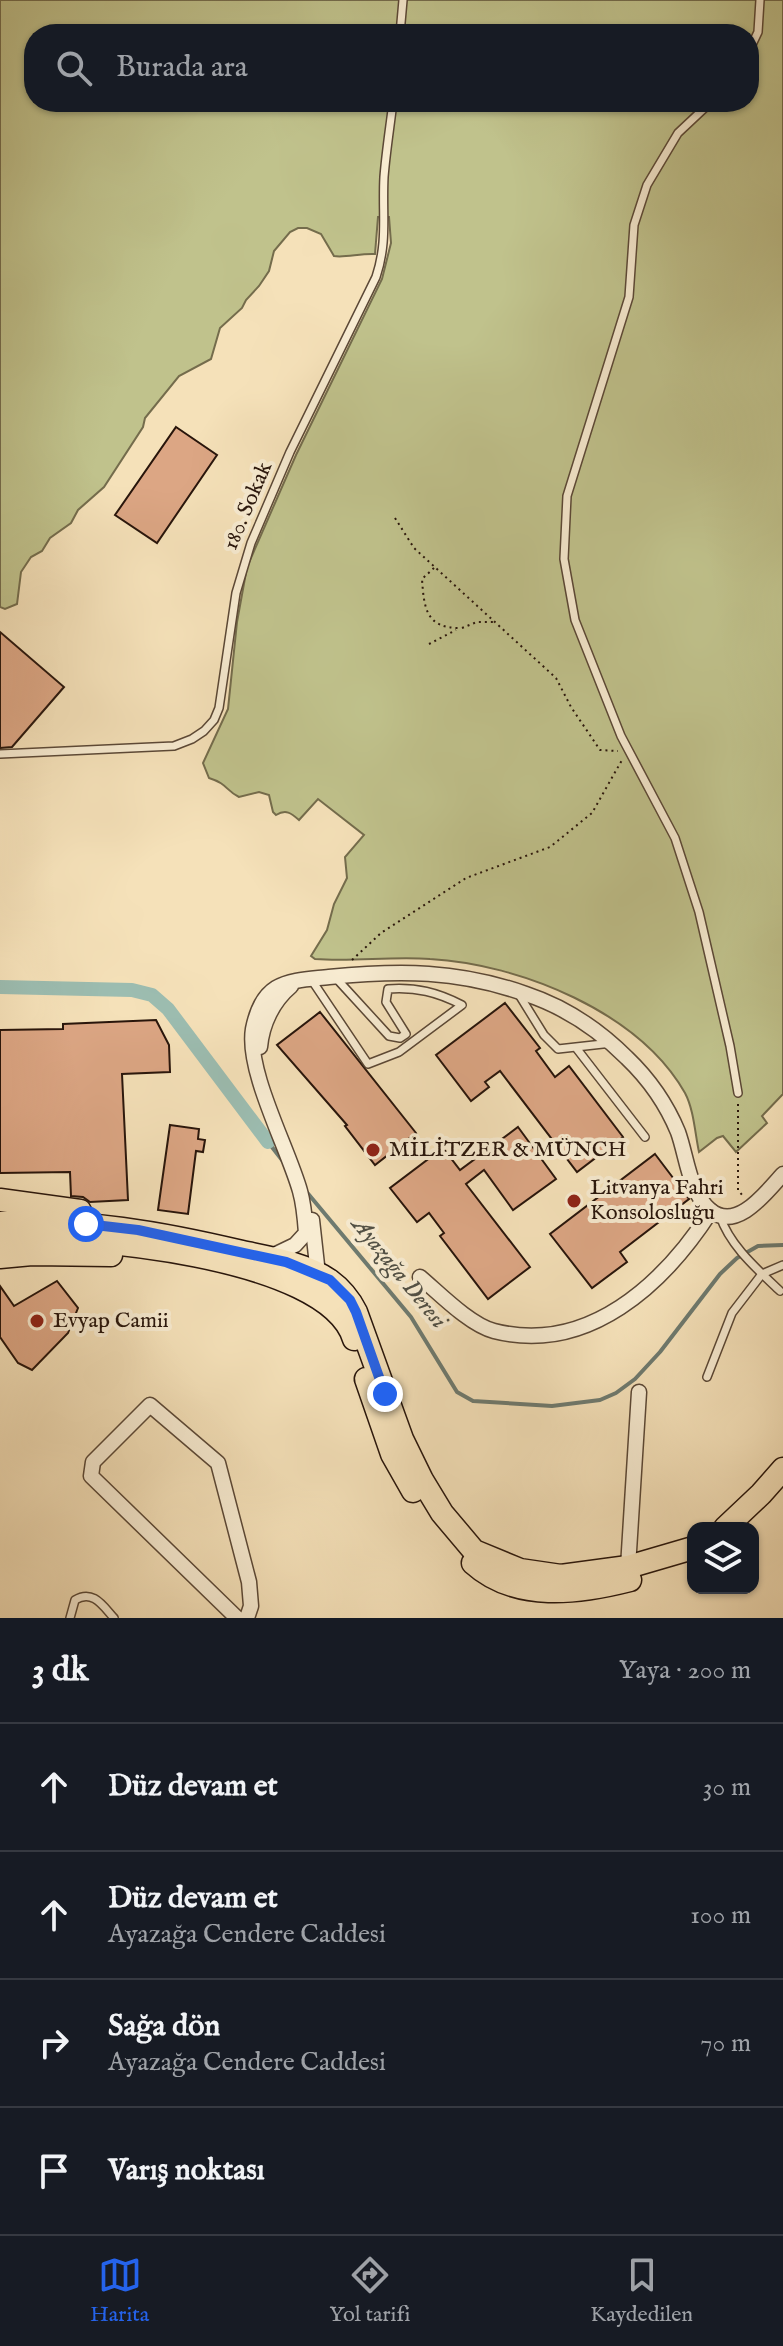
<!DOCTYPE html>
<html lang="tr">
<head>
<meta charset="utf-8">
<style>
	body { margin:0; font-family:"IM FELL English",serif; background:#20242c; color:#f1f3f6 }
	.controls { position:absolute; right:24px; bottom:24px; display:grid; overflow:hidden; border-radius:16px; box-shadow:0 2px 6px #0004 }
	.controls button { width:72px; height:72px; display:grid; place-items:center; padding:0; border:0; border-bottom:2px solid #363941; background:#171b24; color:#f1f3f6; font:40px sans-serif }
	.stop { position:absolute; width:24px; height:24px; margin:-18px; border:6px solid #2563eb; border-radius:50%; background:#fff }
	.stop.end { background:#2563eb; border-color:#fff; box-shadow:0 2px 8px #0008 }
	.list { margin:0; padding:0; list-style:none }
	h2 { display:flex; justify-content:space-between; align-items:center; height:104px; margin:0; padding:0 32px; font-size:34px }
	h2 small { font-size:26px; font-weight:400; color:#9ea1a6 }
	.list li { display:grid; grid-template-columns:52px 1fr auto; gap:24px; align-items:center; box-sizing:border-box; height:128px; padding:0 32px; border-top:2px solid #363941 }
	.list b { display:block; font-size:30px; white-space:nowrap }
	.list p { margin:0; font-size:26px; white-space:nowrap; color:#9ea1a6 }
	.list em { font-size:26px; font-style:normal; color:#9ea1a6 }
	.icon { flex:none; width:44px; height:44px; fill:none; stroke:currentColor; stroke-width:2; stroke-linecap:round; stroke-linejoin:round }
	.map { position:relative; flex:none; width:783px; height:1618px; overflow:hidden }
	.search { position:absolute; background:#171b24; box-shadow:0 2px 6px #0004; left:24px; right:24px; top:24px; height:88px; display:flex; align-items:center; gap:20px; box-sizing:border-box; padding:0 28px; border-radius:32px; color:#9ea1a6; font-size:30px }
	.sheet { height:616px; background:#171b24 }
	nav { display:flex; justify-content:space-around; align-items:center; box-sizing:border-box; height:112px; border-top:2px solid #363941; background:#171b24; font-size:22px; color:#9ea1a6 }
	nav a { display:grid; justify-items:center; gap:4px }
	nav .on { color:#2563eb }
	.map>svg:first-child { display:block }
	.green { fill:#c0c28c; stroke:#746c4c; stroke-width:2; fill-rule:evenodd }
	.lines { fill:none; stroke-linecap:round; stroke-linejoin:round }
	.stream { stroke:#6e7a6f; stroke-width:4 }
	.canal { stroke:#9cbdb1; stroke-width:14 }
	.building { fill:#dca684; stroke:#28150b; stroke-width:2 }
	.lane-casing { stroke:#5b4836; stroke-width:10 }
	.street-casing { stroke:#5b4836; stroke-width:17 }
	.primary-casing { stroke:#28150b; stroke-width:25 }
	.path { stroke:#28150b; stroke-width:2; stroke-dasharray:2 4; stroke-linecap:butt }
	.lane { stroke:#f8ecd2; stroke-width:7 }
	.street { stroke:#f8ecd2; stroke-width:14 }
	.primary { stroke:#f5e1b9; stroke-width:22 }
	.route { stroke:#2563eb; stroke-width:10 }
	.poi-dot { fill:#8f2418; stroke:#f8ecd2; stroke-width:3 }
	.labels { text-anchor:middle; dominant-baseline:central; stroke-width:8; stroke-linejoin:round; paint-order:stroke }
	.street-label { font-size:22px; fill:#28150b; stroke:#f8ecd2 }
	.poi-label { font-size:22px; fill:#28150b; stroke:#f8ecd2; text-anchor:start }
	.water-label { font-size:24px; font-style:italic; fill:#515045; stroke:#f8ecd2 }
</style>
</head>
<body>
<div class="map">
<svg width="783" height="1618" viewBox="0 0 783 1618">
	<rect width="100%" height="100%" fill="#f5e1b9"/>
	<filter id="stains"><feTurbulence type="fractalNoise" baseFrequency=".0025" numOctaves="4"/><feColorMatrix values="0 0 0 0 .2 0 0 0 0 .09 0 0 0 0 .02 0 0 0 .5 -.17"/></filter>
	<radialGradient id="worn" r=".72"><stop offset=".6" stop-color="#630" stop-opacity="0"/><stop offset="1" stop-color="#630" stop-opacity=".3"/></radialGradient>
	<path class="green" d="M0,0H783V1094L762,1116L767,1123L736,1152L723,1136L717,1138L699,1152C695,1134 694,1110 685,1093C639,1012 520,964 430,959C392,956 353,962 315,959L311,956L327,930L334,904L347,878L345,857L364,835L318,799L299,820C291,813 286,809 276,815L273,812L269,795L259,792L239,797C225,790 228,784 209,778L203,763L228,709L237,622L247,567L296,455L382,279L391,243L389,217H378L375,254C361,253 345,258 334,256L321,234L307,228H298L290,232L274,251L269,271L259,286L246,300L242,308L220,328L211,359L179,376L145,418L143,427L104,487L78,510L71,523L50,538L42,551L31,557L21,572L17,604L5,609L0,607ZM34,34H749V102H34Z"/>
	<g class="lines">
		<g class="stream">
			<path d="M268,1142L282,1160"/>
			<path d="M305,1190L411,1317L457,1392L473,1401L552,1406L600,1400L616,1393L635,1379L660,1352L720,1274L737,1258L758,1246L783,1245"/>
		</g>
		<path class="canal" d="M0,987L132,990L152,995L168,1009L268,1142"/>
	</g>
	<g class="building">
		<path d="M176,427L217,455L157,543L115,515Z"/>
		<path d="M0,632L64,687L12,747L0,748Z"/>
		<path d="M505,1003L540,1048L536,1051L555,1077L569,1066L623,1137L577,1172L500,1071L485,1082L489,1087L471,1101L436,1055Z"/>
		<path d="M320,1012L416,1133L375,1165L345,1126L347,1125L277,1045Z"/>
		<path d="M156,1020L169,1045L170,1072L122,1074L128,1200L90,1202L83,1197L71,1196L70,1172L0,1173V1030L63,1029V1024Z"/>
		<path d="M170,1125L199,1129L198,1139L205,1140L203,1152L196,1151L188,1214L158,1210Z"/>
		<path d="M518,1127L556,1179L513,1210L484,1170L466,1184L530,1267L488,1299L440,1236L444,1233L429,1213L417,1222L390,1188L443,1148L460,1170Z"/>
		<path d="M655,1154L689,1199L620,1252L627,1262L592,1288L550,1234Z"/>
		<path d="M57,1281L78,1308L68,1333L32,1370L18,1363L0,1337V1286L14,1306Z"/>
	</g>
	<g class="lines">
		<g class="lane-casing">
			<g id="lane">
				<path d="M400,34L403,0"/>
				<path d="M749,51L758,32L760,0"/>
				<path d="M711,102L678,133L647,185L634,225L629,297L567,496L564,559L575,620L621,736L675,838L699,912L730,1046L738,1093"/>
				<path d="M0,754L174,746L192,739L204,731L214,720L219,708L236,593L251,543L290,452L376,277C388,241 382,214 384,177C386,152 390,127 393,102"/>
				<path d="M311,979L368,1064L399,1052L462,1005C437,992 416,987 388,989L386,1002L406,1034L400,1038L389,1036L335,977"/>
				<path d="M518,993L544,1035L558,1049L612,1043"/>
				<path d="M577,1049L645,1137"/>
				<path d="M720,1216C730,1246 757,1269 780,1291"/>
				<path d="M707,1377L732,1313L762,1274L783,1265"/>
				<path d="M70,1618L75,1600C93,1589 103,1606 114,1618"/>
			</g>
		</g>
		<g class="street-casing">
			<g id="street">
				<path d="M260,1047C262,1024 273,1001 291,986"/>
				<path d="M312,1220L318,1274"/>
				<path d="M270,1257L295,1245L306,1233C305,1219 304,1205 300,1191C288,1148 246,1071 253,1029C256,1014 263,996 276,988C291,979 312,979 329,977C400,970 458,970 526,994C565,1007 598,1029 627,1058C650,1080 666,1103 678,1132C687,1157 689,1192 710,1210C737,1233 767,1191 783,1174"/>
				<path d="M420,1277C439,1293 470,1325 494,1331C588,1355 664,1284 711,1211"/>
				<path d="M628,1567L639,1392"/>
				<path d="M237,1618L91,1476L93,1462L150,1405L218,1463L249,1582L251,1606L247,1618"/>
			</g>
		</g>
		<g class="primary-casing">
			<g id="primary">
				<path d="M0,1200L80,1211"/>
				<path d="M0,1223C83,1219 162,1233 242,1252C270,1258 304,1263 329,1280C340,1288 350,1300 356,1312L402,1439L422,1480L442,1513L474,1551L520,1570L561,1576L628,1567L693,1548"/>
				<path d="M0,1238C76,1235 328,1254 354,1339"/>
				<path d="M0,1257L32,1254L111,1255"/>
				<path d="M366,1379L392,1454L413,1491"/>
				<path d="M725,1528L761,1494L783,1469"/>
				<path d="M473,1563C516,1602 579,1593 630,1580"/>
			</g>
		</g>
		<g class="path">
			<path d="M395,518L414,548L556,678L571,707L600,750L618,751"/>
			<path d="M434,568L422,579C424,608 426,628 459,628"/>
			<path d="M462,628L477,622H494"/>
			<path d="M429,644L456,630"/>
			<path d="M352,960L381,933L466,878L550,847L592,813L622,760"/>
			<path d="M738,1104V1190L743,1196"/>
		</g>
		<use href="#lane" class="lane"/>
		<use href="#street" class="street"/>
		<use href="#primary" class="primary"/>
	</g>
	<g class="lines">
		<path class="route" d="M86,1224L138,1230L286,1262L330,1280L350,1300L356,1312L385,1394"/>
	</g>
	<g class="poi-dot">
		<circle cx="373" cy="1150" r="8"/>
		<circle cx="574" cy="1201" r="8"/>
		<circle cx="37" cy="1321" r="8"/>
	</g>
	<g class="labels">
		<g class="street-label">
			<text transform="translate(248 506) rotate(-67)">180. Sokak</text>
		</g>
		<g class="poi-label">
			<text x="389" y="1150">MİLİTZER &amp; MÜNCH</text>
			<text x="590" y="1188">Litvanya Fahri<tspan x="590" dy="25">Konsolosluğu</tspan></text>
			<text x="53" y="1321">Evyap Camii</text>
		</g>
		<g class="water-label">
			<text transform="translate(399 1273) rotate(51)">Ayazağa Deresi</text>
		</g>
	</g>
	<rect width="100%" height="100%" filter="url(#stains)"/>
	<rect width="100%" height="100%" fill="url(#worn)"/>
</svg>
<div class="controls">
<button><svg class="icon" aria-label="layers" viewBox="0 0 24 24"><path d="M12 4l9 5-9 5-9-5zM3 14l9 5 9-5"/></svg></button>
</div>
<div class="stop" style="left:86px;top:1224px"></div>
<div class="stop end" style="left:385px;top:1394px"></div>
<div class="search"><svg class="icon" aria-label="search" viewBox="0 0 24 24"><circle cx="10" cy="10" r="6"/><path d="M15 15l6 6"/></svg>Burada ara</div>
</div>
<section class="sheet">
<h2>3 dk<small>Yaya · 200 m</small></h2>
<ul class="list">
<li><svg class="icon" aria-label="ahead" viewBox="0 0 24 24"><path d="M12 20V5M6 11l6-6 6 6"/></svg><div><b>Düz devam et</b></div><em>30 m</em></li>
<li><svg class="icon" aria-label="ahead" viewBox="0 0 24 24"><path d="M12 20V5M6 11l6-6 6 6"/></svg><div><b>Düz devam et</b><p>Ayazağa Cendere Caddesi</p></div><em>100 m</em></li>
<li><svg class="icon" aria-label="right" viewBox="0 0 24 24"><path d="M7 20v-9h11M14 6l5 5-5 5"/></svg><div><b>Sağa dön</b><p>Ayazağa Cendere Caddesi</p></div><em>70 m</em></li>
<li><svg class="icon" aria-label="arrive" viewBox="0 0 24 24"><path d="M6 21V4h12l-3 4 3 4H6"/></svg><div><b>Varış noktası</b></div></li>
</ul>
</section>
<nav>
<a class="on"><svg class="icon" aria-label="map" viewBox="0 0 24 24"><path d="M3 6l6-2 6 2 6-2v14l-6 2-6-2-6 2zM9 4v14M15 6v14"/></svg>Harita</a>
<a><svg class="icon" aria-label="directions" viewBox="0 0 24 24"><path d="M12 3l9 9-9 9-9-9zM9 14v-3h6M13 9l2 2-2 2"/></svg>Yol tarifi</a>
<a><svg class="icon" aria-label="saved" viewBox="0 0 24 24"><path d="M7 4h10v16l-5-4-5 4z"/></svg>Kaydedilen</a>
</nav>
</body>
</html>
